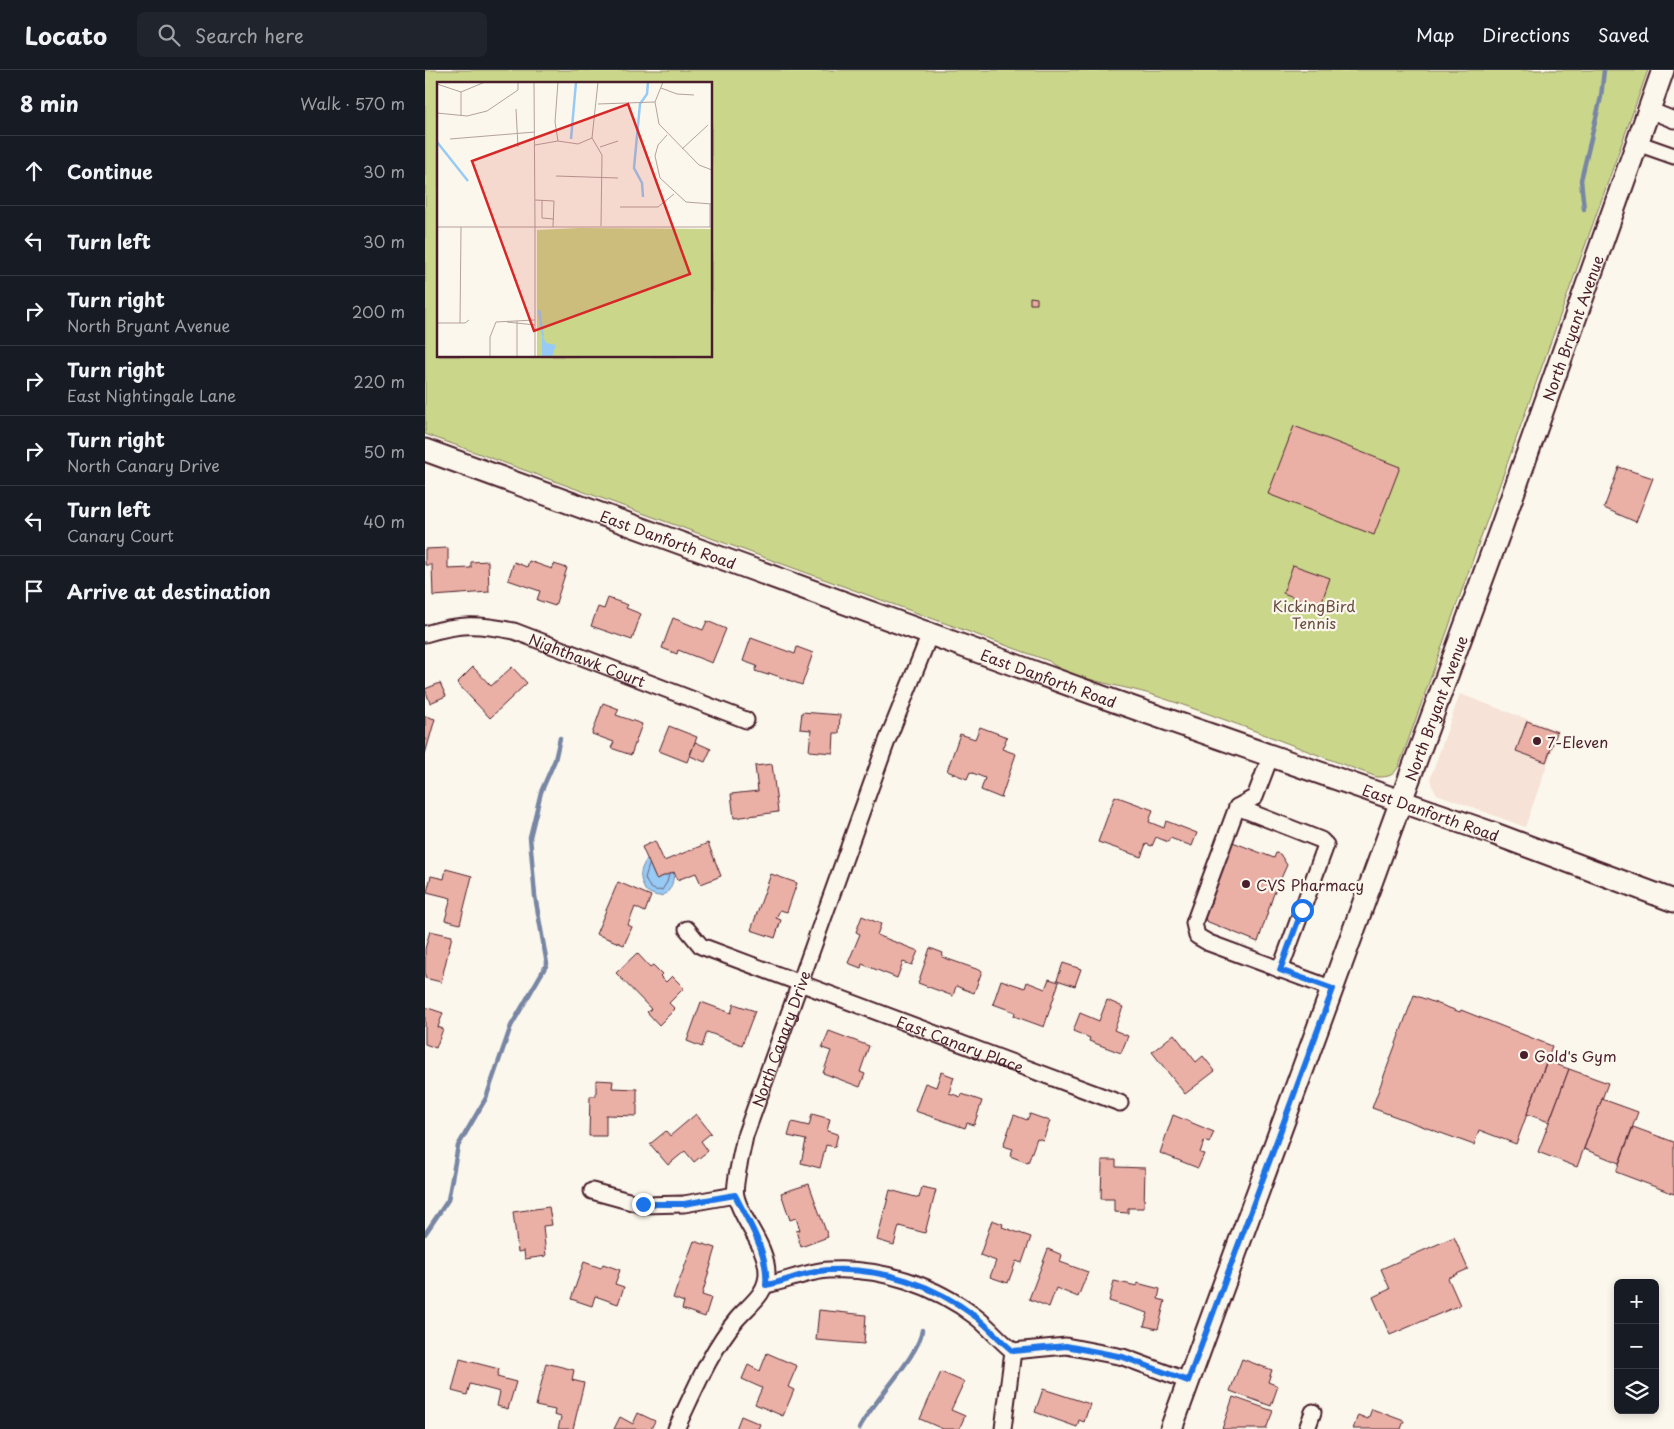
<!DOCTYPE html>
<html lang="en">
<head>
<meta charset="utf-8">
<style>
	body { margin:0; font-family:"Playpen Sans",sans-serif; background:#20242c; color:#f1f3f6 }
	.controls { position:absolute; right:15px; bottom:15px; display:grid; overflow:hidden; border-radius:8px; box-shadow:0 2px 8px #0003 }
	.controls button { width:45px; height:45px; display:grid; place-items:center; padding:0; border:0; border-bottom:1px solid #363941; background:#171b24; color:#f1f3f6; font:25px sans-serif }
	.stop { position:absolute; width:15px; height:15px; margin:-11px; border:4px solid #1a73e8; border-radius:50%; background:#fff }
	.stop.end { background:#1a73e8; border-color:#fff; box-shadow:0 1px 5px #0008 }
	.list { margin:0; padding:0; list-style:none }
	h2 { display:flex; justify-content:space-between; align-items:center; height:65px; margin:0; padding:0 20px; font-size:21px }
	h2 small { font-size:16px; font-weight:400; color:#9ea1a6 }
	.list li { display:grid; grid-template-columns:32px 1fr auto; gap:15px; align-items:center; box-sizing:border-box; height:70px; padding:0 20px; border-top:1px solid #363941 }
	.list b { display:block; font-size:19px; white-space:nowrap }
	.list p { margin:0; font-size:16px; white-space:nowrap; color:#9ea1a6 }
	.list em { font-size:16px; font-style:normal; color:#9ea1a6 }
	.icon { flex:none; width:28px; height:28px; fill:none; stroke:currentColor; stroke-width:2; stroke-linecap:round; stroke-linejoin:round }
	.map { position:relative; flex:none; width:1249px; height:1359px; overflow:hidden }
	header { display:flex; align-items:center; gap:30px; box-sizing:border-box; height:70px; padding:0 25px; background:#171b24; border-bottom:1px solid #363941 }
	header strong { font-size:24px }
	nav { display:flex; gap:28px; margin-inline-start:auto; font-size:18px }
	.search { width:350px; height:45px; background:#20242c; display:flex; align-items:center; gap:12px; box-sizing:border-box; padding:0 18px; border-radius:8px; color:#9ea1a6; font-size:19px }
	main { display:flex }
	aside { flex:1; background:#171b24 }
	.map>svg:first-child { display:block }
	.built { fill:#f6e2d7 }
	.green { fill:#cad78b; stroke:#8a7b5b; fill-rule:evenodd }
	.water { fill:#97caf4; stroke:#7886a4 }
	.lines { fill:none; stroke-linecap:round; stroke-linejoin:round }
	.shore { stroke:#69637b; stroke-width:1 }
	.stream { stroke:#7886a4; stroke-width:4.5 }
	.building { fill:#eab0a6; stroke:#4a1f2b }
	.street-casing { stroke:#4a1f2b; stroke-width:19 }
	.secondary-casing { stroke:#4a1f2b; stroke-width:25 }
	.street { stroke:#fbf7ec; stroke-width:15 }
	.secondary { stroke:#fbf7ec; stroke-width:21 }
	.route { stroke:#1a73e8; stroke-width:6 }
	.poi-dot { fill:#4a1f2b; stroke:#fbf7ec; stroke-width:2 }
	.labels { text-anchor:middle; dominant-baseline:central; stroke-width:4.5; stroke-linejoin:round; paint-order:stroke }
	.street-label { font-size:15px; fill:#4a1f2b; stroke:#fbf7ec }
	.park-label { font-size:15px; fill:#6a4d43; stroke:#fbf7ec }
	.poi-label { font-size:15px; fill:#4a1f2b; stroke:#fbf7ec; text-anchor:start }
	.inset-river { fill:none; stroke:#97caf4; stroke-width:2.5 }
	.inset-road { fill:none; stroke:#b4a19f; stroke-width:1 }
	.view { fill:#d62828; fill-opacity:0.15; stroke:#d62828; stroke-width:2.5 }
	.inset-edge { fill:none; stroke:#4a1f2b; stroke-width:2.5 }
</style>
</head>
<body>
<header>
<strong>Locato</strong>
<div class="search"><svg class="icon" aria-label="search" viewBox="0 0 24 24"><circle cx="10" cy="10" r="6"/><path d="M15 15l6 6"/></svg>Search here</div>
<nav><a>Map</a><a>Directions</a><a>Saved</a></nav>
</header>
<main>
<aside>
<h2>8 min<small>Walk · 570 m</small></h2>
<ul class="list">
<li><svg class="icon" aria-label="ahead" viewBox="0 0 24 24"><path d="M12 20V5M6 11l6-6 6 6"/></svg><div><b>Continue</b></div><em>30 m</em></li>
<li><svg class="icon" aria-label="left" viewBox="0 0 24 24"><path d="M17 20v-9H6M10 6l-5 5 5 5"/></svg><div><b>Turn left</b></div><em>30 m</em></li>
<li><svg class="icon" aria-label="right" viewBox="0 0 24 24"><path d="M7 20v-9h11M14 6l5 5-5 5"/></svg><div><b>Turn right</b><p>North Bryant Avenue</p></div><em>200 m</em></li>
<li><svg class="icon" aria-label="right" viewBox="0 0 24 24"><path d="M7 20v-9h11M14 6l5 5-5 5"/></svg><div><b>Turn right</b><p>East Nightingale Lane</p></div><em>220 m</em></li>
<li><svg class="icon" aria-label="right" viewBox="0 0 24 24"><path d="M7 20v-9h11M14 6l5 5-5 5"/></svg><div><b>Turn right</b><p>North Canary Drive</p></div><em>50 m</em></li>
<li><svg class="icon" aria-label="left" viewBox="0 0 24 24"><path d="M17 20v-9H6M10 6l-5 5 5 5"/></svg><div><b>Turn left</b><p>Canary Court</p></div><em>40 m</em></li>
<li><svg class="icon" aria-label="arrive" viewBox="0 0 24 24"><path d="M6 21V4h12l-3 4 3 4H6"/></svg><div><b>Arrive at destination</b></div></li>
</ul>
</aside>
<div class="map">
<svg width="1249" height="1359" viewBox="0 0 1249 1359">
	<rect width="100%" height="100%" fill="#fbf7ec"/>
	<filter id="ink" filterUnits="userSpaceOnUse"><feTurbulence type="fractalNoise" baseFrequency=".02" numOctaves="2"/><feDisplacementMap in="SourceGraphic" scale="10" xChannelSelector="R" yChannelSelector="G"/><feConvolveMatrix kernelMatrix="1 2 1 2 8 2 1 2 1" color-interpolation-filters="sRGB"/></filter>
	<g filter="url(#ink)">
		<path class="built" d="M1035,624L1134,661L1100,757L1012,724L1007,716L1005,709Z"/>
		<path class="green" d="M0,0H1223L974,696C968,706 964,707 952,707C878,680 803,649 728,625C701,616 642,609 624,591L0,364ZM14,14H286V286H14Z"/>
		<path class="water" d="M236,787C238,789 243,792 246,795C252,803 247,825 235,826C230,826 224,823 220,820C214,807 214,801 222,789Z"/>
		<g class="lines">
			<path class="shore" d="M224,795L220,808C223,816 227,822 237,820L242,812L244,805"/>
			<g class="stream">
				<path d="M1159,139L1156,110L1176,27L1179,0"/>
				<path d="M0,1164L23,1130L33,1076L61,1028L86,956L122,894L110,826L105,767L116,722L130,690L135,668"/>
				<path d="M434,1359C446,1333 495,1285 497,1260"/>
			</g>
		</g>
		<g class="building">
			<path d="M605,227L612,228V234H605Z"/>
			<path d="M869,356L975,397L949,465L843,424Z"/>
			<path d="M1194,397L1228,408L1211,452L1179,438Z"/>
			<path d="M23,478V499L46,498V492L63,491L64,522L8,526L7,495H0V479Z"/>
			<path d="M104,491L127,499L129,494L142,498L130,536L112,530L115,521L83,510L89,492L102,497Z"/>
			<path d="M868,495L905,508L895,537L858,523Z"/>
			<path d="M183,528L203,535L201,538L216,544L207,570L166,556L173,537L179,539Z"/>
			<path d="M248,548L278,560L282,551L301,559L287,593L253,580L252,584L237,578Z"/>
			<path d="M326,568L370,584L372,577L388,583L377,615L344,603L343,605L330,601L332,596L318,591Z"/>
			<path d="M48,597L66,616L87,597L102,613L65,648L32,613Z"/>
			<path d="M15,613L21,626L5,633L0,619Z"/>
			<path d="M178,633L194,639L191,645L217,654L206,685L186,678L189,672L167,664Z"/>
			<path d="M377,642L415,645L414,663H409L408,683L384,681L386,660L375,659Z"/>
			<path d="M0,646L10,649L0,684Z"/>
			<path d="M1102,651L1132,662L1121,692L1091,681Z"/>
			<path d="M244,656L272,667L262,692L234,681Z"/>
			<path d="M555,657L582,667L577,679L591,684L576,728L556,720L560,708L545,702L542,709L522,701L535,664L550,669Z"/>
			<path d="M270,672L286,679L280,692L265,686Z"/>
			<path d="M347,694L353,742L309,748L306,724L333,721L330,696Z"/>
			<path d="M690,726L728,740L724,752L739,758L741,751L772,763L767,776L745,768L743,772L731,767L727,776L721,774L716,787L673,772Z"/>
			<path d="M230,771L239,791L283,773L296,806L276,814L271,803L252,810L249,802L231,809L217,777Z"/>
			<path d="M805,771L849,788L851,783L855,784L862,795L848,826L833,872L781,851L779,842Z"/>
			<path d="M21,799L47,806L35,854L20,850L26,828L2,822L6,806L19,809Z"/>
			<path d="M346,804L372,813L362,842L355,840L351,848L356,850L350,868L326,860Z"/>
			<path d="M193,812L226,826L220,842L210,837L203,855L207,857L199,875L171,864Z"/>
			<path d="M437,846L456,854L452,865L493,881L487,895L478,892L472,908L437,894L436,898L423,893L435,864L431,862Z"/>
			<path d="M5,861L27,866L16,912L0,908V879Z"/>
			<path d="M505,878L518,883L517,887L557,901L549,923L531,916L528,926L493,913Z"/>
			<path d="M212,883L225,897L228,895L237,904L235,906L241,912L247,906L259,918L244,933L250,939L234,955L222,942L226,939L191,903Z"/>
			<path d="M638,893L656,899L650,916L632,910Z"/>
			<path d="M624,909L634,912L619,957L589,946L590,942L568,934L576,910L600,918L602,912L620,919Z"/>
			<path d="M989,925L1035,942L1036,940L1127,976L1091,1074L1054,1060L1049,1075L947,1038Z"/>
			<path d="M682,930L698,937L689,960L703,966L696,983L664,971L665,968L648,961L655,943L674,951Z"/>
			<path d="M276,932L306,943L309,934L330,941L317,975L282,962L277,977L262,971Z"/>
			<path d="M0,937L18,943L13,957L18,959L11,978L0,974Z"/>
			<path d="M404,961L444,976L435,1002L440,1004L435,1017L398,1003L406,981L397,978Z"/>
			<path d="M749,964L771,992L778,986L790,1001L760,1024L727,982Z"/>
			<path d="M1122,991L1144,999L1124,1052L1102,1044Z"/>
			<path d="M1144,999L1183,1013L1152,1097L1113,1082Z"/>
			<path d="M516,1002L529,1007L524,1023L536,1027L537,1024L557,1031L549,1055L542,1053L540,1058L490,1041L500,1013L511,1017Z"/>
			<path d="M171,1010L188,1011L187,1018L212,1019V1046L181,1045V1066H164L165,1026H171Z"/>
			<path d="M1177,1029L1213,1042L1194,1093L1159,1079Z"/>
			<path d="M271,1044L286,1063L276,1071L283,1081L269,1092L260,1081L243,1095L225,1074L241,1061L245,1066Z"/>
			<path d="M387,1044L405,1049L402,1061L413,1064L410,1077L401,1075L395,1098L376,1093L381,1070L363,1066L367,1052L384,1056Z"/>
			<path d="M605,1044L625,1051L618,1070L612,1068L603,1093L585,1086L588,1079L578,1076L589,1045L602,1050Z"/>
			<path d="M748,1045L789,1062L784,1073L779,1071L775,1083L779,1084L773,1098L735,1083Z"/>
			<path d="M1208,1057L1249,1072V1124L1191,1102Z"/>
			<path d="M677,1090H691V1097L720,1098L719,1138H703V1143L689,1142V1129H676Z"/>
			<path d="M384,1114L403,1167L376,1177L371,1161L375,1160L371,1148L365,1150L356,1123Z"/>
			<path d="M497,1117L511,1120L500,1163L474,1156L469,1175L452,1170L465,1120L494,1128Z"/>
			<path d="M124,1137L127,1155L118,1156L121,1186L100,1189L99,1181L93,1182L88,1142Z"/>
			<path d="M567,1150L578,1154L577,1157L606,1167L597,1193L591,1191L583,1213L565,1207L571,1191L555,1185Z"/>
			<path d="M1029,1167L1043,1199L1023,1208L1035,1235L965,1265L948,1227L965,1219L956,1199Z"/>
			<path d="M269,1171L291,1178L277,1225L286,1228L280,1247L257,1239L259,1232L248,1228Z"/>
			<path d="M623,1179L637,1185L635,1192L663,1202L653,1227L631,1218L624,1237L604,1229Z"/>
			<path d="M159,1192L176,1198L178,1194L195,1200L190,1214L199,1217L193,1234L170,1226L167,1236L146,1229Z"/>
			<path d="M689,1211L712,1216V1213L735,1219L733,1229L740,1231L733,1259L719,1256L723,1243L684,1231Z"/>
			<path d="M394,1240L441,1245L439,1274L391,1270Z"/>
			<path d="M342,1283L372,1296L363,1317L369,1320L358,1346L330,1334L337,1318L317,1309L323,1295L335,1301Z"/>
			<path d="M35,1289L74,1299L72,1307L91,1312L83,1339L72,1336L75,1322L45,1314L42,1325L27,1321Z"/>
			<path d="M817,1289L847,1300L843,1312L853,1316L846,1336L805,1321Z"/>
			<path d="M121,1293L149,1300L147,1310L159,1313L148,1359H133L136,1347L129,1345L130,1340L111,1336Z"/>
			<path d="M516,1302L539,1312L526,1340L540,1346L534,1359H518L495,1349Z"/>
			<path d="M618,1319L665,1334L659,1352L654,1350L652,1357L610,1342Z"/>
			<path d="M808,1327L848,1341L841,1359H797Z"/>
			<path d="M947,1339L979,1351L976,1359H928L933,1345L943,1349Z"/>
			<path d="M213,1343L230,1351L226,1359H189L195,1347L208,1354Z"/>
			<path d="M316,1346L335,1354L333,1359H311Z"/>
		</g>
		<g class="lines">
			<g class="street-casing">
				<g id="street">
					<path d="M1224,40L1249,50"/>
					<path d="M1212,73L1249,86"/>
					<path id="s1" d="M0,564C36,553 53,554 89,561L321,650"/>
					<path d="M846,685L830,727L812,737L769,853L772,866L784,873L908,919"/>
					<path d="M812,737L896,770L901,775L855,900"/>
					<path id="s2" d="M262,859L276,876L695,1033"/>
					<path d="M167,1121L218,1135L259,1134L310,1125"/>
					<path d="M341,1215C362,1211 383,1201 404,1200C456,1197 510,1215 551,1247C564,1257 574,1270 588,1281L641,1276L698,1287L763,1311"/>
					<path id="s3" d="M251,1359C269,1322 285,1281 312,1249C324,1235 342,1224 342,1203C342,1175 316,1150 311,1126C308,1116 318,1078 320,1066L462,671L505,564"/>
					<path d="M578,1359L588,1281"/>
					<path d="M882,1359L888,1342"/>
				</g>
			</g>
			<g class="secondary-casing">
				<g id="secondary">
					<path id="s4" d="M0,380L686,630L1070,764L1249,831"/>
					<path id="s5" d="M746,1359L1076,458L1238,0"/>
				</g>
			</g>
			<use href="#street" class="street"/>
			<use href="#secondary" class="secondary"/>
		</g>
	</g>
	<g class="lines" filter="url(#ink)">
		<path class="route" d="M218,1134H259L310,1125C324,1153 344,1183 341,1215C362,1211 383,1201 404,1200C456,1197 510,1215 551,1247C564,1257 574,1270 588,1281L641,1276L698,1287L763,1311L908,919L855,900L877,840"/>
	</g>
	<g class="poi-dot">
		<circle cx="1112" cy="671" r="5"/>
		<circle cx="821" cy="814" r="5"/>
		<circle cx="1099" cy="985" r="5"/>
	</g>
	<g class="labels">
		<g class="street-label">
			<text stroke="none"><textPath href="#s5" startOffset="1172">North Bryant Avenue</textPath></text>
			<text stroke="none"><textPath href="#s4" startOffset="259">East Danforth Road</textPath></text>
			<text stroke="none"><textPath href="#s1" startOffset="169">Nighthawk Court</textPath></text>
			<text stroke="none"><textPath href="#s4" startOffset="664">East Danforth Road</textPath></text>
			<text stroke="none"><textPath href="#s5" startOffset="768">North Bryant Avenue</textPath></text>
			<text stroke="none"><textPath href="#s4" startOffset="1069">East Danforth Road</textPath></text>
			<text stroke="none"><textPath href="#s3" startOffset="431">North Canary Drive</textPath></text>
			<text stroke="none"><textPath href="#s2" startOffset="299">East Canary Place</textPath></text>
		</g>
		<g class="park-label">
			<text x="889" y="535">KickingBird<tspan x="889" dy="17">Tennis</tspan></text>
		</g>
		<g class="poi-label">
			<text x="1122" y="671">7-Eleven</text>
			<text x="831" y="814">CVS Pharmacy</text>
			<text x="1109" y="985">Gold's Gym</text>
		</g>
	</g>
	<g transform="translate(12 12)">
		<rect width="275" height="275" fill="#fbf7ec"/>
		<path d="M143,146L275,147V275H100V148Z" fill="#cad78b"/>
		<path d="M105,252L109,261L119,263L115,275H105Z" fill="#97caf4"/>
		<path class="inset-river" d="M134,57L139,0M0,60L31,99M206,115L205,101L197,86L203,22L210,12L211,0M102,228L106,254"/>
		<path class="inset-road" d="M97,0L98,145H275M121,0L118,40L121,59M161,0L155,56L165,73L164,144M226,0L218,20L222,42L262,83L275,88M0,2L24,10L48,0M224,6L240,12L257,13M24,10V34M161,22L218,20M79,27L81,65M0,31L30,34L50,29L81,8V0M230,53L221,63L218,74L223,96L249,120L275,122M13,57L98,50M98,63L121,59L141,62L155,56M163,65L181,59M245,67L271,43M119,94L181,96M98,118L117,119L116,145M105,118V136L117,137M273,122V145M183,125H221L237,112M0,145H98V275M70,240L98,243M0,241H28L32,238M23,241L24,145M53,275V255L59,240L98,238M80,275V239"/>
		<path class="view" d="M191,22L253,192L97,249L35,79Z"/>
		<rect width="275" height="275" class="inset-edge"/>
	</g>
</svg>
<div class="controls">
<button>+</button>
<button>−</button>
<button><svg class="icon" aria-label="layers" viewBox="0 0 24 24"><path d="M12 4l9 5-9 5-9-5zM3 14l9 5 9-5"/></svg></button>
</div>
<div class="stop" style="left:877px;top:840px"></div>
<div class="stop end" style="left:218px;top:1134px"></div>
</div>
</main>
</body>
</html>
